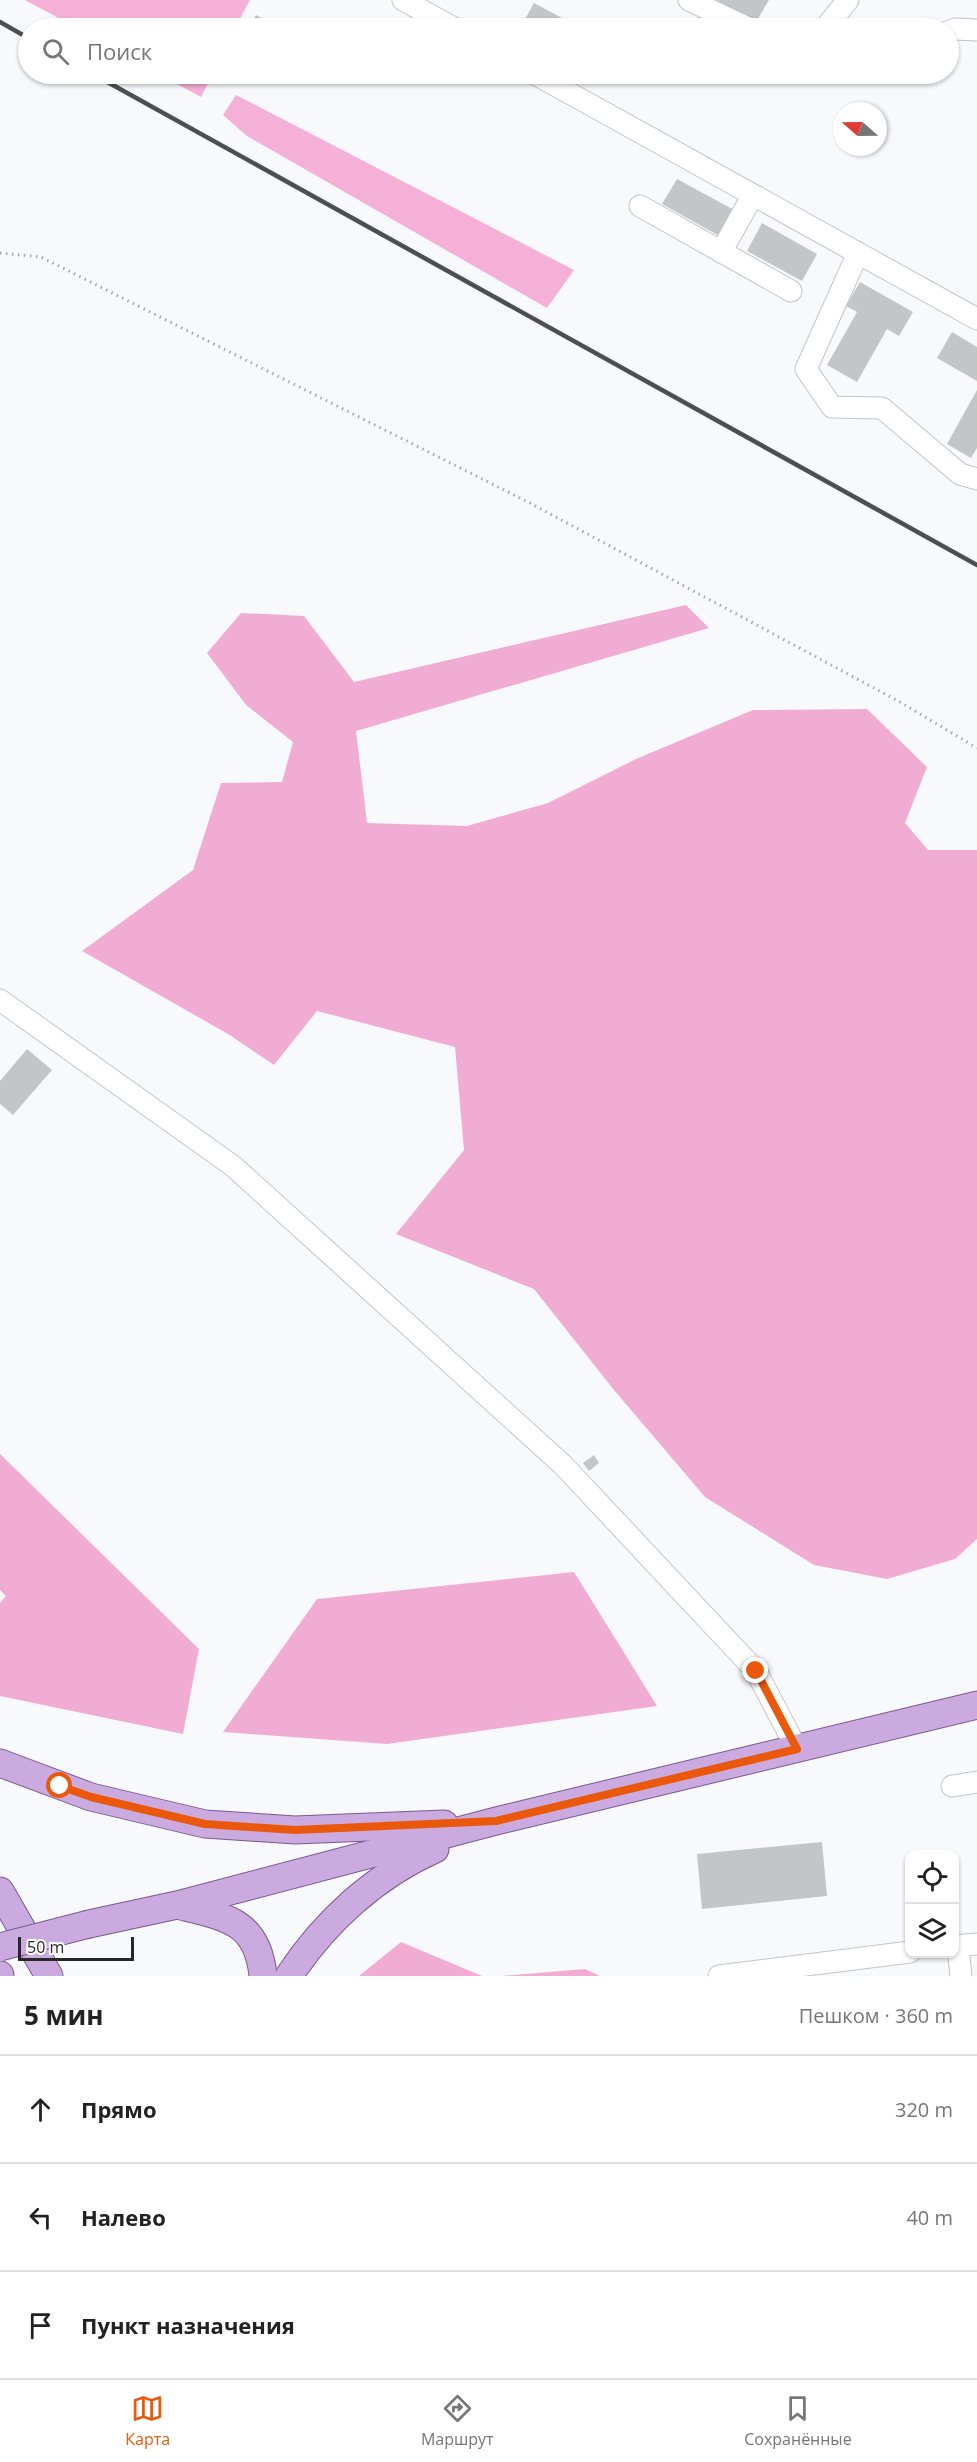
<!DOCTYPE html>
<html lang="ru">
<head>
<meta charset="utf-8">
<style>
	body { margin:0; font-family:"Open Sans",sans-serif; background:#f2f2f2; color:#222 }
	.controls { position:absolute; right:18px; bottom:18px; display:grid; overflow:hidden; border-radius:12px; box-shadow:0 2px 4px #0004 }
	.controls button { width:54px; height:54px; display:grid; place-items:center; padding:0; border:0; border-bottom:2px solid #e0e0e0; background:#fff; color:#222; font:30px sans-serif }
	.compass { position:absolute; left:833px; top:102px; width:54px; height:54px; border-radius:50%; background:#fff; box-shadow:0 2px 4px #0004; rotate:290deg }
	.scale { position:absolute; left:18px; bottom:15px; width:116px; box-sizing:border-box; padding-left:6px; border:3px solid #272728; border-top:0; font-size:16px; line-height:21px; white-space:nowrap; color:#272728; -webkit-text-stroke:4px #fff; paint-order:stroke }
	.stop { position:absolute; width:18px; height:18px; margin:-14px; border:4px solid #ea580c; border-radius:50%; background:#fff }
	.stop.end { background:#ea580c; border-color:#fff; box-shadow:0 2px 6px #0008 }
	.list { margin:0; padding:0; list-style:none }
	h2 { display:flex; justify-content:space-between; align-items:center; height:78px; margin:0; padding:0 24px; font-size:26px }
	h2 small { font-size:20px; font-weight:400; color:#767676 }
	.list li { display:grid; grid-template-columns:39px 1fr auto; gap:18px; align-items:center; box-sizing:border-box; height:108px; padding:0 24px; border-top:2px solid #e0e0e0 }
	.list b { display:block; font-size:22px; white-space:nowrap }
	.list em { font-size:20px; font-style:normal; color:#767676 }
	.icon { flex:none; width:33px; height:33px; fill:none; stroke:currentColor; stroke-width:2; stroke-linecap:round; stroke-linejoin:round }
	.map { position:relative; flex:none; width:977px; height:1976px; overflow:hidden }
	.search { position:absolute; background:#fff; box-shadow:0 2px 4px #0004; left:18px; right:18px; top:18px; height:66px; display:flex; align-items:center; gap:15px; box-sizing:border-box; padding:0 21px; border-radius:33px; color:#767676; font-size:22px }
	.sheet { height:402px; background:#fff }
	nav { display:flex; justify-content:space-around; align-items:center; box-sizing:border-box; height:84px; border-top:2px solid #e0e0e0; background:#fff; font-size:16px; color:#767676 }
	nav a { display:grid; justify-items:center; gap:3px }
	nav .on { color:#ea580c }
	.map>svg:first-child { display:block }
	.green { fill:#f5b0d7 }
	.forest { fill:#f1acd3 }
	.building { fill:#c3c6c9 }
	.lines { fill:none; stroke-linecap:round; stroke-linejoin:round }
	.minor-casing { stroke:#c3c4c7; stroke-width:23 }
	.major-casing { stroke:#7b5892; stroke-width:29 }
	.path { stroke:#a7a7aa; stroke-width:3; stroke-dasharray:1.5 4.5; stroke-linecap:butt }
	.minor { stroke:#fff; stroke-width:21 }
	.major { stroke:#cbaae0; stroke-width:27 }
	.rail { stroke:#4e4e50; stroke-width:4.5 }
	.major-bridge-casing { stroke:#7b5892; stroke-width:29; stroke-linecap:butt }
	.major-bridge { stroke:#cbaae0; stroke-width:27 }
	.route { stroke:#ea580c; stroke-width:8 }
</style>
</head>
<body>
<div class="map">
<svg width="977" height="1976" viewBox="0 0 977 1976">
	<rect width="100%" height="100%" fill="#f8f9fc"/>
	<g class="green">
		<path d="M25,0H250L235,28H77Z"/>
		<path d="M158,74H213L201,97Z"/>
		<path d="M236,95L574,270L547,308L247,136L223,115Z"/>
	</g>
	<g class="forest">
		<path d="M686,605L709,628L356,731L367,823L467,826L548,803L636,759L753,710L867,709L927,767L905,823L928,850H977V1539L955,1559L887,1579L814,1565L705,1497L614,1390L534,1289L396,1234L464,1150L455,1047L317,1011L274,1065L228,1034L82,951L193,870L221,783L282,782L293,742L246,705L207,653L241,613L304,616L354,682Z"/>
		<path d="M0,1454L199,1649L183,1734L0,1696V1603L6,1596L0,1590Z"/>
		<path d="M574,1572L657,1706L387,1744L223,1732L317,1599Z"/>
		<path d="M401,1942L482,1976H359Z"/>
		<path d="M585,1969L600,1976H501Z"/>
	</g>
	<g class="building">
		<path d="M716,0H769L756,22Z"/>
		<path d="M534,3L581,28H520Z"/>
		<path d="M256,15L273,24L271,28H249Z"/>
		<path d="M588,74H608L604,82Z"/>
		<path d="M677,179L736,211L721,237L662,204Z"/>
		<path d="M762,223L817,254L802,281L747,251Z"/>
		<path d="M860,282L913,312L899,336L887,329L857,382L827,365L857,312L846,306Z"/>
		<path d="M952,332L977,347V381L937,358Z"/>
		<path d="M977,390V448L971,458L947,444Z"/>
		<path d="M27,1049L52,1070L13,1115L0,1104V1081Z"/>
		<path d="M594,1455L599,1463L589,1471L583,1463Z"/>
		<path d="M822,1842L827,1896L702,1909L697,1854Z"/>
	</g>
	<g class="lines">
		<g class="minor-casing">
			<g id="minor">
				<path d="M403,0L454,28"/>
				<path d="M689,0L748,28"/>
				<path d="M825,28L848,0"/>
				<path d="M948,32L955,29L977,30"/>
				<path d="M535,74L977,319"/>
				<path d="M640,206L791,291"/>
				<path d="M721,252L753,195"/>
				<path d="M858,253L806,369L832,407L882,408L960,474L977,479"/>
				<path d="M0,1000L233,1166L563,1465L756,1671L797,1749"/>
				<path d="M952,1786L977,1782"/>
				<path d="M954,1946L977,1944"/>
				<path d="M958,1946L961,1976"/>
				<path d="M719,1976L910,1952"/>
			</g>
		</g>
		<g class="major-casing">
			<g id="major">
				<path d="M0,1763L91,1797L205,1824L295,1830L444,1824"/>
				<path d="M0,1891L49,1976"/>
				<path d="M181,1906C227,1917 258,1922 263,1976"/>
				<path d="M89,1924L177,1905L496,1821L977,1705"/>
				<path d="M0,1975V1976"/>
				<path d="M289,1976C325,1921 375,1876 435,1849"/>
			</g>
		</g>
		<path class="path" d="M0,253L41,257L528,502L900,702L977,748"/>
		<use href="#minor" class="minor"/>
		<use href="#major" class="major"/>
		<g class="rail">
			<path d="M0,22L28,38"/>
			<path d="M93,74L977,565"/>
		</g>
		<g class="major-bridge-casing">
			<path id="major-bridge" d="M0,1947L89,1924"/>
		</g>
		<use href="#major-bridge" class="major-bridge"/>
	</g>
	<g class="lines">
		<path class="route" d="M60,1786L91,1797L205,1824L295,1830L496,1821L797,1749L756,1671"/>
	</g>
</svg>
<div class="controls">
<button><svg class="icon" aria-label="locate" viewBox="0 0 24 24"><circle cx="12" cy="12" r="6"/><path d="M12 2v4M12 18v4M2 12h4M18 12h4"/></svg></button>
<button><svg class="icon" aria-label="layers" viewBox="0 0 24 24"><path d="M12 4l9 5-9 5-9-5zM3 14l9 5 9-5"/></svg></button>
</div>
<svg class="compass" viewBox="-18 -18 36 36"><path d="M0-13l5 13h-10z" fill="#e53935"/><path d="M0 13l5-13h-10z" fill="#767676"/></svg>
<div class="scale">50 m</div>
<div class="stop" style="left:60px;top:1786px"></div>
<div class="stop end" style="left:756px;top:1671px"></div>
<div class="search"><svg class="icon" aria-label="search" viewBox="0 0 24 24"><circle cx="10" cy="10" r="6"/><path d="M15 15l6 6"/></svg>Поиск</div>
</div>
<section class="sheet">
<h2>5 мин<small>Пешком · 360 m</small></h2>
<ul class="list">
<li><svg class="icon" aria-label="ahead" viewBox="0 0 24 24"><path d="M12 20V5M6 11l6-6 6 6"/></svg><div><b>Прямо</b></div><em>320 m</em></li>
<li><svg class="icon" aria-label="left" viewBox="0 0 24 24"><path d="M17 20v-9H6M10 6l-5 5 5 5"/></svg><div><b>Налево</b></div><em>40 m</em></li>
<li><svg class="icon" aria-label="arrive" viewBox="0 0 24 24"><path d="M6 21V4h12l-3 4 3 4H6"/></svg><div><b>Пункт назначения</b></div></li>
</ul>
</section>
<nav>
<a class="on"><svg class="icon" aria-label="map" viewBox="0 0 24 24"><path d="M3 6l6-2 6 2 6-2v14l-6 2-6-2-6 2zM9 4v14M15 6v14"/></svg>Карта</a>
<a><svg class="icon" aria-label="directions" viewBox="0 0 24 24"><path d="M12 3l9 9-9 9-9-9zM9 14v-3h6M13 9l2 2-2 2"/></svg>Маршрут</a>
<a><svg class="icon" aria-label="saved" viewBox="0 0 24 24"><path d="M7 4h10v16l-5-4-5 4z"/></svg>Сохранённые</a>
</nav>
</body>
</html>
